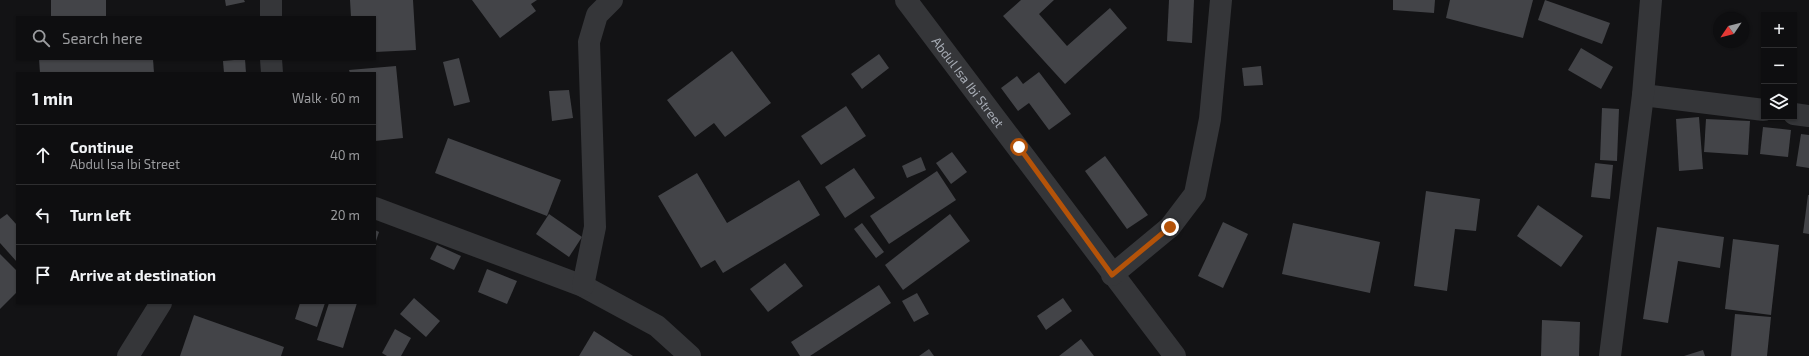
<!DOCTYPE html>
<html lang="en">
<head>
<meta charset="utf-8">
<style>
	body { margin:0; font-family:"Exo 2",sans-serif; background:#1c1c1e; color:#f1f3f6 }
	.controls { position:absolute; right:12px; top:12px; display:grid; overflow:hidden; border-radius:0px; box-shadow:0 1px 3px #0004 }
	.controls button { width:36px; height:36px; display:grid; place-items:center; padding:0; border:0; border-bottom:1px solid #2e2e30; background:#0e0e10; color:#f1f3f6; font:20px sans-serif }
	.compass { position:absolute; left:1713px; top:12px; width:36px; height:36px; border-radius:50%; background:#0e0e10; box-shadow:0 1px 3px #0004; rotate:235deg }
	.stop { position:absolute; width:12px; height:12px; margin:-9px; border:3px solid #b45309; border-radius:50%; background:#fff }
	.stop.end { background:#b45309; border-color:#fff; box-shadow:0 1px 4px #0008 }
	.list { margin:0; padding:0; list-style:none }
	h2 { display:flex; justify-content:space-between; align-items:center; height:52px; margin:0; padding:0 16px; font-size:17px }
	h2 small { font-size:13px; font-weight:400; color:#9b9c9f }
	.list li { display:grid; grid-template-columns:26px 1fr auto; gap:12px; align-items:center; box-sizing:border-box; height:60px; padding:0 16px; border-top:1px solid #2e2e30 }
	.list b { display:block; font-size:15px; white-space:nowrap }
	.list p { margin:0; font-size:13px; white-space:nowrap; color:#9b9c9f }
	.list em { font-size:13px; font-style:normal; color:#9b9c9f }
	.icon { flex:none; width:22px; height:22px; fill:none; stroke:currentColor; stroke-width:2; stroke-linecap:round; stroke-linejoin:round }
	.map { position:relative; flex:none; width:1809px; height:356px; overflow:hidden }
	.search { position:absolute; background:#0e0e10; box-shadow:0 1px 3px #0004; left:16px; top:16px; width:360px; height:44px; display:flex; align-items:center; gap:10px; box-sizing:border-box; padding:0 14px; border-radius:0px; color:#9b9c9f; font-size:15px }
	.panel { position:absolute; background:#0e0e10; box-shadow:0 1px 3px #0004; left:16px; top:72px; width:360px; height:232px; border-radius:0px }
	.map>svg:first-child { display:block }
	.building { fill:#434448 }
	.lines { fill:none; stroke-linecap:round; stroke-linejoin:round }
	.minor { stroke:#353639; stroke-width:22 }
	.route { stroke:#b45309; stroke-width:5 }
	.labels { text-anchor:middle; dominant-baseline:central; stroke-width:3; stroke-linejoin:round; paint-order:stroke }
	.street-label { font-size:13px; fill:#a6abb4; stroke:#0e0e10 }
</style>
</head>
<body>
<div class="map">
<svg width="1809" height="356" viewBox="0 0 1809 356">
	<rect width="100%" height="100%" fill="#131315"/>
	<g class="building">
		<rect x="51" y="0" width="55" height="17"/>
		<path d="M225,0H244L245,2L226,6Z"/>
		<path d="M350,0H413L416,50L375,52V17H351Z"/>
		<path d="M472,0H537L531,4L536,11L500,38Z"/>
		<path d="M1021,0H1054L1039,14L1067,46L1110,8L1127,28L1065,84L1003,16Z"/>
		<path d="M1169,0H1194L1192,43L1167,41Z"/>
		<path d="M1393,0H1435L1434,13L1393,10Z"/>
		<path d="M1450,0H1533L1523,38L1446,18Z"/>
		<path d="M1545,0L1610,23L1602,44L1538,20Z"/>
		<path d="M1581,48L1613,67L1601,89L1568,70Z"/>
		<path d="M732,51L771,103L725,137L714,123L695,137L667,100Z"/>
		<path d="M879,54L889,68L862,89L851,74Z"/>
		<path d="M459,58L470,102L454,106L443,62Z"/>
		<path d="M39,59H153L154,73H40Z"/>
		<path d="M245,59L246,73H224L223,61Z"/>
		<path d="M396,66L403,138L375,141V73H350L349,70Z"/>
		<path d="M1261,66L1263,85L1244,86L1242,68Z"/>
		<path d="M1039,72L1071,114L1049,130L1029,103L1018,111L1001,88L1017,76L1023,84Z"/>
		<path d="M569,90L573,118L552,121L549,91Z"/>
		<path d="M846,106L866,136L821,165L801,136Z"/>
		<path d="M1602,108L1619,109L1617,161L1600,160Z"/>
		<path d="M1699,117L1703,169L1679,171L1676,119Z"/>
		<path d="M1706,119L1750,121L1748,155L1704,152Z"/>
		<path d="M1763,127L1791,130L1788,157L1760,154Z"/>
		<path d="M1801,134L1809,135V168L1796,166Z"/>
		<path d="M448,138L561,180L547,216L435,173Z"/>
		<path d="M952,152L967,172L951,184L936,163Z"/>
		<path d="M1105,156L1148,215L1127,229L1085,171Z"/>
		<path d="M921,157L926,170L907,178L902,166Z"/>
		<path d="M1595,163L1613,165L1610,199L1591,197Z"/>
		<path d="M854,168L875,198L845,218L825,187Z"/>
		<path d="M937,171L956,200L889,244L870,216Z"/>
		<path d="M697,173L727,223L799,180L820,215L723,273L715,260L701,268L658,196Z"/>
		<path d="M1426,191L1480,199L1476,231L1455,229L1447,291L1414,286Z"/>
		<path d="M1808,195H1809V234L1803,233Z"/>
		<path d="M1538,205L1583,236L1561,267L1517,236Z"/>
		<path d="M7,214L17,225V262L0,243V219Z"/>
		<path d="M549,214L582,237L569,257L536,234Z"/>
		<path d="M950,214L970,241L903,290L885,265Z"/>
		<path d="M1223,222L1248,234L1223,288L1198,276Z"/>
		<path d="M862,223L884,252L876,258L854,229Z"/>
		<path d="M1293,223L1380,242L1370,293L1282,274Z"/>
		<path d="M1657,227L1724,237L1720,268L1678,261L1668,323L1643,319Z"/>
		<path d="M375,230L379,232L375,244Z"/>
		<path d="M1733,239L1779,245L1771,315L1725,309Z"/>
		<path d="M437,245L461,256L454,270L430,259Z"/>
		<path d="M0,254L17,271V292L0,309Z"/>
		<path d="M785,263L803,286L768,312L750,289Z"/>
		<path d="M487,269L517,281L507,304L478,292Z"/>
		<path d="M879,285L891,303L810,356H800L791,342Z"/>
		<path d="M917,293L929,314L914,322L902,301Z"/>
		<path d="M414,298L440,321L426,337L400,314Z"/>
		<path d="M1063,298L1072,311L1046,330L1037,316Z"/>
		<path d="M300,303H325L317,327L295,319Z"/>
		<path d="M329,303H357L343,348L317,340Z"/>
		<path d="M1735,314L1771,317L1767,356H1731Z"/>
		<path d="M194,315L284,347L281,356H180Z"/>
		<path d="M1542,320L1580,322L1579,356H1541Z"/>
		<path d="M395,329L411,338L401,356H387L382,353Z"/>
		<path d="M594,331L633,356H579Z"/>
		<path d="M1081,339L1094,356H1059Z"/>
		<path d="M929,349L934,356H919Z"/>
		<path d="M1703,350L1705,356H1684Z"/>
	</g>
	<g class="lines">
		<g class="minor">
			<path d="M271,0V17"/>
			<path id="s1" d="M906,0L1175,356"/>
			<path d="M271,59L272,73"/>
			<path d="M1643,95L1764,110"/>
			<path d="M1794,114L1809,116"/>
			<path d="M375,208L583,286L657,326L690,356"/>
			<path d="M1112,275L1170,227L1195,194L1210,119L1221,0"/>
			<path d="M583,286L595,227L589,42L597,15L612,0"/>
			<path d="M128,356L161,303"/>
			<path d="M1610,356L1643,95L1651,0"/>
		</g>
	</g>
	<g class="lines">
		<path class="route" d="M1019,147L1112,275L1170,227"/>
	</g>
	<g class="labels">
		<g class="street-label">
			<text stroke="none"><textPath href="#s1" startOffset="103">Abdul Isa Ibi Street</textPath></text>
		</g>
	</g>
</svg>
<div class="controls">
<button>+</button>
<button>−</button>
<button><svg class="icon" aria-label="layers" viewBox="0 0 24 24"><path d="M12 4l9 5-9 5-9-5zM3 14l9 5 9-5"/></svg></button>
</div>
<svg class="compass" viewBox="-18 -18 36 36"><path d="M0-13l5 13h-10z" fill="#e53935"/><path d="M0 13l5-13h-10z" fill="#9b9c9f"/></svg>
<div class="stop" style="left:1019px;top:147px"></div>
<div class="stop end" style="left:1170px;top:227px"></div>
<div class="search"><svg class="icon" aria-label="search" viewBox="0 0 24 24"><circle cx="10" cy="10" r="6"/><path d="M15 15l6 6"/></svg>Search here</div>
<section class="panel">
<h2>1 min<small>Walk · 60 m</small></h2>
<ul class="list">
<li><svg class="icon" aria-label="ahead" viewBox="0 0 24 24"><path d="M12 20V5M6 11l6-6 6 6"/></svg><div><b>Continue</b><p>Abdul Isa Ibi Street</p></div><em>40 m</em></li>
<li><svg class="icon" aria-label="left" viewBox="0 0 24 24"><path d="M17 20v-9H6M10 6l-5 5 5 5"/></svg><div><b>Turn left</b></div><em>20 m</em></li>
<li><svg class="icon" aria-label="arrive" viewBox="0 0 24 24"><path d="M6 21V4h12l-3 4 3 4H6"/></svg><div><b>Arrive at destination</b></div></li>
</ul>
</section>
</div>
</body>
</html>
